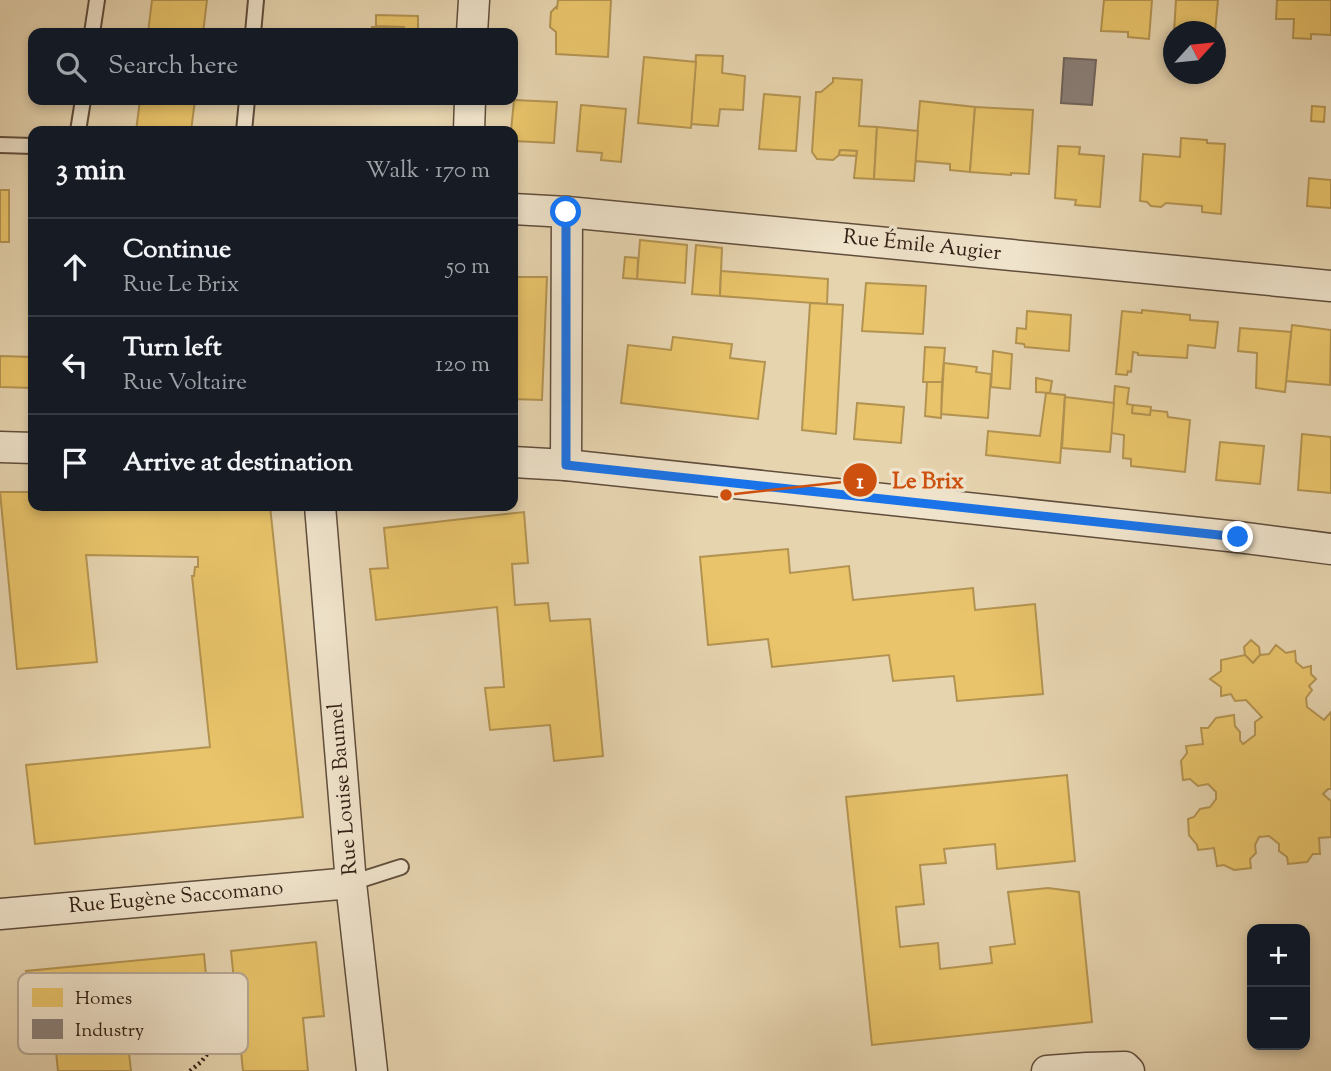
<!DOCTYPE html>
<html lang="en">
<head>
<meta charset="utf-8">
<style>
	body { margin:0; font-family:"Sorts Mill Goudy",serif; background:#20242c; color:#f1f3f6 }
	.controls { position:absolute; right:21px; bottom:21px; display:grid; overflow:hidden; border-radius:14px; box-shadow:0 4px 10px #0003 }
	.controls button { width:63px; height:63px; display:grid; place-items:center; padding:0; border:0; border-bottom:2px solid #363941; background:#171b24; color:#f1f3f6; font:35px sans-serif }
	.compass { position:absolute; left:1163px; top:21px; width:63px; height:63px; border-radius:50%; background:#171b24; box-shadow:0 4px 10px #0003; rotate:63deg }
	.stop { position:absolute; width:21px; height:21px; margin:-16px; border:5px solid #1a73e8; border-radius:50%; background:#fff }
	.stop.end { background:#1a73e8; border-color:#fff; box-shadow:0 2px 7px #0008 }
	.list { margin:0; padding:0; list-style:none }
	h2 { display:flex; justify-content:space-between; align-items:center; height:91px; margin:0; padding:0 28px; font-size:30px }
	h2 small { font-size:23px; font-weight:400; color:#9ea1a6 }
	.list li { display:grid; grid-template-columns:46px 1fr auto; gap:21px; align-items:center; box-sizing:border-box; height:98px; padding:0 28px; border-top:2px solid #363941 }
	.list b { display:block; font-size:26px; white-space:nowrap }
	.list p { margin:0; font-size:23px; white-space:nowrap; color:#9ea1a6 }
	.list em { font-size:23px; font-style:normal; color:#9ea1a6 }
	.icon { flex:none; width:38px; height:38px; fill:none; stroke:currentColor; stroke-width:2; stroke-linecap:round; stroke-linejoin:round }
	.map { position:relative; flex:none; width:1331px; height:1071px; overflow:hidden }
	.search { position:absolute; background:#171b24; box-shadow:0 4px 10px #0003; left:28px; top:28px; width:490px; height:77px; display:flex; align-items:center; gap:18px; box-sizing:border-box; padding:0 24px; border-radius:14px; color:#9ea1a6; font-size:26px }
	.panel { position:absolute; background:#171b24; box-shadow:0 4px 10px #0003; left:28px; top:126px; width:490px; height:385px; border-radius:14px }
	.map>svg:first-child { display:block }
	.homes { fill:#e9c46a; stroke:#b39351; stroke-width:2 }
	.industry { fill:#8a817c; stroke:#70645d; stroke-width:2 }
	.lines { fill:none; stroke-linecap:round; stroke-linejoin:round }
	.service-casing { stroke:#604d3c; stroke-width:18 }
	.minor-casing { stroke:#604d3c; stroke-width:33 }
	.path { stroke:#342016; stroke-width:4.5; stroke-dasharray:2 3.5; stroke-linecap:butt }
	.service { stroke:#efe3cb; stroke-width:14 }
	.minor { stroke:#efe3cb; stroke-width:30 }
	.route { stroke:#1a73e8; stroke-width:9 }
	.labels { text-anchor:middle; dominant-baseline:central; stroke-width:7; stroke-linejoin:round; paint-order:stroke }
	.street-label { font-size:21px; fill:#342016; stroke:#efe3cb }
	.key { fill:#efe3cb; stroke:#b7a895; stroke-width:2 }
	.key-label { font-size:19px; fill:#342016 }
	.leader { fill:none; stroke:#cd500e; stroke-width:2.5 }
	.callout-dot { fill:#cd500e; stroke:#efe3cb; stroke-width:2.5 }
	.mark-label { font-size:21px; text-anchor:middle; font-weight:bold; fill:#fff }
	.callout-label { font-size:23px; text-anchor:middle; font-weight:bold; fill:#cd500e; stroke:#efe3cb; stroke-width:7; stroke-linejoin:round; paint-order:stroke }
</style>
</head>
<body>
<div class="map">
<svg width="1331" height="1071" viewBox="0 0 1331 1071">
	<rect width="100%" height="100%" fill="#e6d4af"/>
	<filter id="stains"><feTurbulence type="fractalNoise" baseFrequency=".00286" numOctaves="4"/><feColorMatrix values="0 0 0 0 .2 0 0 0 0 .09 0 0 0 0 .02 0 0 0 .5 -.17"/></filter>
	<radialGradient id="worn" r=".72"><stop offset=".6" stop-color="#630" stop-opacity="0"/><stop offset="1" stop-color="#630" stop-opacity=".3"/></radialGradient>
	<g class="homes">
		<path d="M152,0H207L203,33H148Z"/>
		<path d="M558,0H611L608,57L556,54V32L550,27L551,12L556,7L557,8Z"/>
		<path d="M1104,0H1152L1149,39L1128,37V32L1101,31Z"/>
		<path d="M1176,0H1218L1215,32H1174Z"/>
		<path d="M1277,0H1331V35L1311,34V39L1293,38L1294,19H1276Z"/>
		<path d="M376,15L418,16V33H404V27L376,26Z"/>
		<path d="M372,27H404V33H371Z"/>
		<path d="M696,55L723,56L722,73L745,76L743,110L720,109L718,126L691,124Z"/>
		<path d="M644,57L696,62L691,128L638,123Z"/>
		<path d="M833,78L862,80L859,126L877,127L874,179L854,178L857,151L840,150L839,155L833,160L817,159L812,152L816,92H821L833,82Z"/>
		<path d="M764,94L800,97L796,151L759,149Z"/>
		<path d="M140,100H195L191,131H136Z"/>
		<path d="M514,100L557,102L554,143L513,141V131H511Z"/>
		<path d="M920,101L975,107L970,172L950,170V164L915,161Z"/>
		<path d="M581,105L626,109L621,162L601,160L602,153L577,151Z"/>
		<path d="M1312,106L1325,107L1324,122L1311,121Z"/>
		<path d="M975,107L1033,110L1029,174L1011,173V175L970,172Z"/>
		<path d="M346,127L389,129V131H346Z"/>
		<path d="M877,127L918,131L914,181L874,179Z"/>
		<path d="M1181,138L1207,140V143L1225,144L1221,214L1202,212V206L1166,203L1161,207L1151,206L1147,202L1140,201L1143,154L1180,157Z"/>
		<path d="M1058,146L1080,147L1079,154L1104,156L1100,207L1075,205L1076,200L1055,198Z"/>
		<path d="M840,150L857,151L856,156L839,155Z"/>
		<path d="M1309,178L1331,180V208L1307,206Z"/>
		<rect x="0" y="190" width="9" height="52"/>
		<path d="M640,240L687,245L685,283L637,279Z"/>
		<path d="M696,245L722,248L720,296L692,294Z"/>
		<path d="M625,257L638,258L637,279L623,278Z"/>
		<path d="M721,271L828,279L827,304L720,296Z"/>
		<path d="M513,277H547L542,400L513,399Z"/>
		<path d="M866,283L926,286L923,334L862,331Z"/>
		<path d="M810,303L843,305L836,434L802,430Z"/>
		<path d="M1142,310L1190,315V320L1218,322L1215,348L1188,345L1187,358L1138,355V353L1133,352L1131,372L1128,371L1127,375L1116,374L1122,311L1142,313Z"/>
		<path d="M1027,311L1071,315L1069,351L1025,347L1024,344L1016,343L1017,328L1026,329Z"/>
		<path d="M1292,325L1331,330L1330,385L1286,381Z"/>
		<path d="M1240,328L1291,332L1285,392L1256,388L1257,353L1238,351Z"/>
		<path d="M673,337L732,344L730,358L765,362L758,419L621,403L628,345L671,350Z"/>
		<path d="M925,347L945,348L942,382H923Z"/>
		<path d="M993,351L1012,354L1010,389L991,387Z"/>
		<path d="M0,356L33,357V388L0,387Z"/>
		<path d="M944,363L977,367L976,372L991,374L988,418L941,414Z"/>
		<path d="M1036,378L1052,381L1050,393L1036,392Z"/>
		<path d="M927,382H942L941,418L925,416Z"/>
		<path d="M1115,386L1129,388L1127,404L1133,405L1132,413L1150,415V410L1167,412L1168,417L1190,420L1185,472L1131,466V459L1123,458L1124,435L1111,433Z"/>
		<path d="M1046,393L1065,395L1060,463L986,455L988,431L1040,436Z"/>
		<path d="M1065,397L1114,403L1110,452L1062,448Z"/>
		<path d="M857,403L904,407L901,443L854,439Z"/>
		<path d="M1133,405L1151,407L1150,415L1132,413Z"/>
		<path d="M1302,434L1331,437V493L1298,490Z"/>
		<path d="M1220,442L1264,446L1260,484L1216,480Z"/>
		<path d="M0,492H33V506H270L303,817L35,844L26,765L210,747L192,576H194L195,567H198V557L86,555L97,662L17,669Z"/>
		<path d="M524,512L528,563L512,564L515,605L548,603L550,621L590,619L603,756L554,761L550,725L490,730L485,688L504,687L497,607L376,620L370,569L388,568L384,528Z"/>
		<path d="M788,549L790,573L849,566L853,600L973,588L975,610L1035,604L1043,694L957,701L954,676L893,681L889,655L772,667L768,639L708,645L700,557Z"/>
		<path d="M1251,640L1259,647L1260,655L1253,663L1245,655L1244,647Z"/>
		<path d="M1276,645L1286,653L1295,651L1296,662L1303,668L1311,666V674L1316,679L1309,686L1312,690L1306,698L1307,707L1324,720L1331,712V789H1328L1323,794L1331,801V837L1319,838L1320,854H1313L1307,862L1288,864L1287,857L1279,851V844L1269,836L1259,837L1255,845L1256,853L1250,859L1251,868L1234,870L1224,865L1217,866L1214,848L1198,850L1197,845L1189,835L1188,819L1194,817L1200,809L1210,807L1216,799V792L1208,784L1198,786L1190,779L1183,780L1181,761L1187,753L1186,746L1203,744L1201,728H1208L1216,718L1234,715L1235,726L1240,732V740L1243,744L1255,735V722L1262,717L1246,700L1235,701L1231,694L1221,696V687L1210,679L1221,671V660L1245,655L1253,663L1260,655L1269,654Z"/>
		<path d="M1067,775L1075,861L997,869L995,844L944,849L946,863L920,865L924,904L896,907L900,947L938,943L940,969L992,963L990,947L1015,944L1008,892L1048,888L1079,892L1092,1022L872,1045L846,797Z"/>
		<path d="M316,942L324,1016L303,1018L308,1071H243L231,951Z"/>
		<path d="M204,954L211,1028L127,1035L131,1071H58L55,1042L35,1044L26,971Z"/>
	</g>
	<path class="industry" d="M1064,58L1096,60L1092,105L1061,103Z"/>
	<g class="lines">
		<g class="service-casing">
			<g id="service">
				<path d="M92,33L97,0"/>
				<path d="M253,33L256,0"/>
				<path d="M78,131L83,100"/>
				<path d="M244,131L247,100"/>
				<path d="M0,145L33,146"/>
				<path d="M351,883L401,867"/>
			</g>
		</g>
		<g class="minor-casing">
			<g id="minor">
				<path d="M472,33L474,0"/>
				<path d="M469,131L470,100"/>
				<path d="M513,209L567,212L1331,286"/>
				<path d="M0,447L33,448"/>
				<path d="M513,462L566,465L1238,537L1331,549"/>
				<path d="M566,465L567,212"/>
				<path d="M320,506L351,883L372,1071"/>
				<path d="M0,914L351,883"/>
				<path d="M1047,1071L1087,1068L1125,1067L1129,1071"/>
			</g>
		</g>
		<path class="path" d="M190,1071L201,1062L215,1044L219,993"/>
		<use href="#service" class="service"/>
		<use href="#minor" class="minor"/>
	</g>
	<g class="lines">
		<path class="route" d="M566,212V465L1238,537"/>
	</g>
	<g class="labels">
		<g class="street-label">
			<text transform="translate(922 246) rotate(6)">Rue Émile Augier</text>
			<text transform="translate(344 789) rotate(-95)">Rue Louise Baumel</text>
			<text transform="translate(176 898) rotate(-5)">Rue Eugène Saccomano</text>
		</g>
	</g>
	<rect x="18" y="973" width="230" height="81" rx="10" class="key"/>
	<rect x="32" y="988" width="31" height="19" fill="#e9c46a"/>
	<rect x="32" y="1019" width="31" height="20" fill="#8a817c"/>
	<g class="key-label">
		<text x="75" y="1004">Homes</text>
		<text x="75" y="1036">Industry</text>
	</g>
	<path class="leader" d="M726 495L860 480"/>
	<g class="callout-dot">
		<circle cx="726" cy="495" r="7"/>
		<circle cx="860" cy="480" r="18"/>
	</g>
	<g class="mark-label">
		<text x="860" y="488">1</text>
	</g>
	<g class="callout-label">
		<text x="928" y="488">Le Brix</text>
	</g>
	<rect width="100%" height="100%" filter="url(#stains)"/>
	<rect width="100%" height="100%" fill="url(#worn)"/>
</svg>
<div class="controls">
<button>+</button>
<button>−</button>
</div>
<svg class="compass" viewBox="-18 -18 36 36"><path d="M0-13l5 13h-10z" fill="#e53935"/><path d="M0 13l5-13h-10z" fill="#9ea1a6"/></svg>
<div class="stop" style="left:566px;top:212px"></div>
<div class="stop end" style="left:1238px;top:537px"></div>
<div class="search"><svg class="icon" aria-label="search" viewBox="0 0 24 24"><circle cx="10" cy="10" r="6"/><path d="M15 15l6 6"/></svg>Search here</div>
<section class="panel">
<h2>3 min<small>Walk · 170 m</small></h2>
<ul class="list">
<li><svg class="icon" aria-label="ahead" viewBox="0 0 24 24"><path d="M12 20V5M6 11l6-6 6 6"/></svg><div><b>Continue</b><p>Rue Le Brix</p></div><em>50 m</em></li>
<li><svg class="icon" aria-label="left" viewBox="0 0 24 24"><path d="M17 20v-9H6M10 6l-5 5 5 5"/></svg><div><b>Turn left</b><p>Rue Voltaire</p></div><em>120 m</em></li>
<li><svg class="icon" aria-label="arrive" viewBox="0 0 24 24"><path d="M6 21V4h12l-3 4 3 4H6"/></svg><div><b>Arrive at destination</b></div></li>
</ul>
</section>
</div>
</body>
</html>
